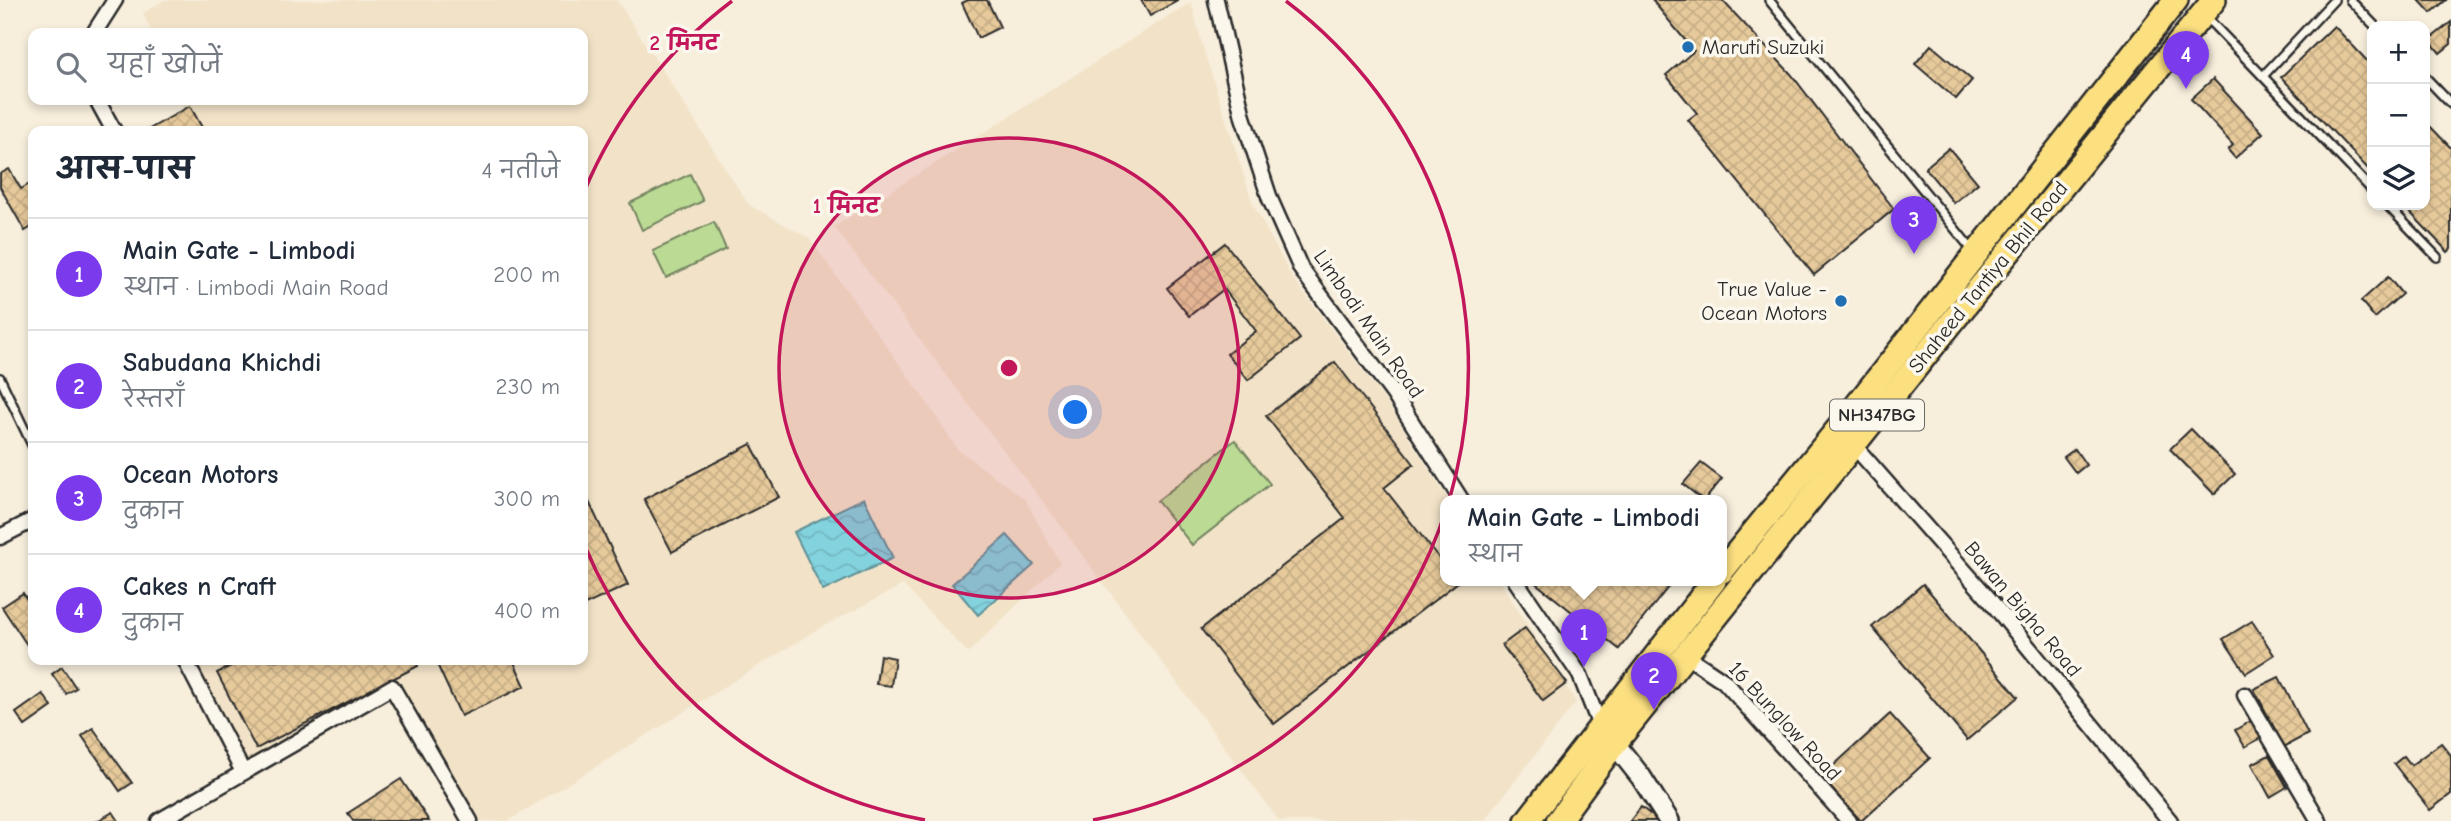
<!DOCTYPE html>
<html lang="hi">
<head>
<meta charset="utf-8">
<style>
	body { margin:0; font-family:"Comic Neue","Playpen Sans Deva",sans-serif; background:#f2f2f3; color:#1f2937 }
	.controls { position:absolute; right:21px; top:21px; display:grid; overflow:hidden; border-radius:14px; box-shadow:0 4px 10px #0003 }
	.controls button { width:63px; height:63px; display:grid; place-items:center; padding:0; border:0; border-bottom:2px solid #e0e1e3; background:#fff; color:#1f2937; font:35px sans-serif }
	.you { position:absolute; left:1076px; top:413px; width:24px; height:24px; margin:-18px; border:5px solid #fff; border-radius:50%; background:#1a73e8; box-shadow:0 0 0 10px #1a73e833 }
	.badge { display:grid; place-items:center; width:46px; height:46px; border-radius:50%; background:#7c3aed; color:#fff; font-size:23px; font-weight:700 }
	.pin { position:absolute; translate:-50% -58px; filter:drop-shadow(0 2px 4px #0008) }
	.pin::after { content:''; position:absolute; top:37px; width:24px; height:21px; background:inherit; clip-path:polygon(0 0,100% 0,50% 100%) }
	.popup { position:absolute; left:1440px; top:495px; width:287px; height:91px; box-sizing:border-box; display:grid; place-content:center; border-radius:14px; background:#fff; filter:drop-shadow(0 2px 5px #0005); font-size:23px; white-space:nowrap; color:#747a83 }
	.popup b { font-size:26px; color:#1f2937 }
	.popup::after { content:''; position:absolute; left:50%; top:100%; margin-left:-14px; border:14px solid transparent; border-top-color:#fff }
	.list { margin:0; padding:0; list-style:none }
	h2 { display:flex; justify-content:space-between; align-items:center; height:91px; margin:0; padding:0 28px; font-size:30px }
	h2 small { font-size:23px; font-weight:400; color:#747a83 }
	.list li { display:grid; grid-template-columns:46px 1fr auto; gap:21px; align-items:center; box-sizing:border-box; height:112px; padding:0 28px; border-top:2px solid #e0e1e3 }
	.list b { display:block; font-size:26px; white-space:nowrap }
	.list p { margin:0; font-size:23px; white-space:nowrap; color:#747a83 }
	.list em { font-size:23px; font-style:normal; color:#747a83 }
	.icon { flex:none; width:38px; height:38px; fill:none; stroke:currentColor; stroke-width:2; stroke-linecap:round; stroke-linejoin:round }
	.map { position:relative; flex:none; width:2451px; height:821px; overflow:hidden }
	.search { position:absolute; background:#fff; box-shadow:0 4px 10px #0003; left:28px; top:28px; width:560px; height:77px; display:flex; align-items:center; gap:18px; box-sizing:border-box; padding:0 24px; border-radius:14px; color:#747a83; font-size:26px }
	.panel { position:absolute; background:#fff; box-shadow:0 4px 10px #0003; left:28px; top:126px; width:560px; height:539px; border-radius:14px }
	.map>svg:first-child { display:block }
	.built { fill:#f2e3c8 }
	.green { fill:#bbdb94; stroke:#738360; stroke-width:2 }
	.water { fill:url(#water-waves); stroke:#609096; stroke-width:2 }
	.building { fill:url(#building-cross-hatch); stroke:#2b2b2b; stroke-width:2 }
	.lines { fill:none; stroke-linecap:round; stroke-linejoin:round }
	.service-casing { stroke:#2b2b2b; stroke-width:12 }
	.minor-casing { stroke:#2b2b2b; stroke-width:19 }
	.tertiary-casing { stroke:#2b2b2b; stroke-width:24 }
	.primary-casing { stroke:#2b2b2b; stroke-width:28 }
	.service { stroke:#fbf7ec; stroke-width:7 }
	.minor { stroke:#fbf7ec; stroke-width:14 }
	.tertiary { stroke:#fbf7ec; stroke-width:19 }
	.primary { stroke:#fce080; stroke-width:23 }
	.ring { fill:none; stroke:#c2185b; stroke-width:3.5 }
	.poi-dot { fill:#1f6fb2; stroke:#fbf7ec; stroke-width:2.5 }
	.labels { text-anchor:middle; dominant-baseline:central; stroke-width:7; stroke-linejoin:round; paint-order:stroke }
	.shield { fill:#fbf7ec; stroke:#696865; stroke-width:2 }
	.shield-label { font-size:19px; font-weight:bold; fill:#2b2b2b }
	.poi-label { font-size:21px; fill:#2b2b2b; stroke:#fbf7ec; text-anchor:start }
	.street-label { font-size:21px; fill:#2b2b2b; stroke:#fbf7ec }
	.centre { fill:#c2185b; stroke:#fbf7ec; stroke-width:3.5 }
	.ring-label { font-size:21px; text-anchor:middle; font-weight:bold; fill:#c2185b; stroke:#fbf7ec; stroke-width:7; stroke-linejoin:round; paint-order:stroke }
</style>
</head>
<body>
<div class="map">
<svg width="2451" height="821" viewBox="0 0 2451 821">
	<defs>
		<pattern id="water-waves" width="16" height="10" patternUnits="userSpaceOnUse" patternTransform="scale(1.75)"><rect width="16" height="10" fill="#83d3de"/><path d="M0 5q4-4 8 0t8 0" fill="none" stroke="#71b5bf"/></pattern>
		<pattern id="building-cross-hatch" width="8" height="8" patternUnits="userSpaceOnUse" patternTransform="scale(1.75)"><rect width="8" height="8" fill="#e7ca9b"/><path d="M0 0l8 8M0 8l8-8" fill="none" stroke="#c6ae86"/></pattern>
	</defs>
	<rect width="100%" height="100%" fill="#f7eedc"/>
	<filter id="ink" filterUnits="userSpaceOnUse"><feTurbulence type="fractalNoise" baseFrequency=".0143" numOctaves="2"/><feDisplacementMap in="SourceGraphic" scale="14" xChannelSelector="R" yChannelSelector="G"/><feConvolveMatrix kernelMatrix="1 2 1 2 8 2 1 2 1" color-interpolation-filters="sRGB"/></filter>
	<g filter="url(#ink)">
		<g class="built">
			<path d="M165,0H617L749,205L809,238L933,411L957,449L1025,499L1060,563L968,653L903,585L818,629L508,821H470L392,687L243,772L185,660H583V131H194L180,100H583V33H152L143,13Z"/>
			<path d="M1191,2L1204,51L1253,204L1291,276L1386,401L1449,501H1446V581H1500L1576,702L1484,821H1279L1046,506L834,227Z"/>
		</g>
		<g class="green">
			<path d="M690,174L703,201L642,230L630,203Z"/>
			<path d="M714,222L726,249L666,278L653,251Z"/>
			<path d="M1235,440L1270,484L1192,545L1157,501Z"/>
		</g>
		<g class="water">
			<path d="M864,498L893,558L823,591L794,532Z"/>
			<path d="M1007,535L1034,565L978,615L952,584Z"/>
		</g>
		<g class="building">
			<path d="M968,0H987L1000,27L978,38L962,3Z"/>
			<path d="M1141,0H1179L1150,16Z"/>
			<path d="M1652,0H1722L1791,74L1894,209L1814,275L1688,120L1697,113L1666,75L1694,51Z"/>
			<path d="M2419,0H2446L2431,13Z"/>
			<path d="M2451,22V44L2440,53L2429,40Z"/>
			<path d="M2334,26L2372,66V173L2281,77Z"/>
			<path d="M1931,45L1972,80L1956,99L1915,64Z"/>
			<path d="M2213,79L2263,133L2235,158L2228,150L2233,145L2191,99Z"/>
			<path d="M190,106L204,131H146Z"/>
			<path d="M2425,121L2451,148V249L2448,252L2403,205H2425Z"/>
			<path d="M1949,148L1978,183L1954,203L1925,168Z"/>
			<path d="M9,169L21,189L33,182V226L25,231L0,187V174Z"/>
			<path d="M1225,243L1300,339L1248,380L1227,354L1256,331L1224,289L1189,316L1167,288Z"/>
			<path d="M2388,277L2402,294L2375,318L2361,301Z"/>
			<path d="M1335,362L1414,464L1384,488L1446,567V581L1458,582L1274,724L1201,629L1345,518L1266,416Z"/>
			<path d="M2191,429L2235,474L2214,494L2170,449Z"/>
			<path d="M751,444L779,497L672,552L644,499Z"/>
			<path d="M2075,449L2086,465L2076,473L2064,457Z"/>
			<path d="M1701,463L1722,479L1704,501L1683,484Z"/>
			<path d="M583,489L628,585L583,606Z"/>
			<path d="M1533,581H1670L1672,582L1619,649Z"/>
			<path d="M1923,584L2018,697L1967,740L1872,627Z"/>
			<path d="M23,593L33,609V654L2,607Z"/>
			<path d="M2252,621L2274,655L2246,673L2223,639Z"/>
			<path d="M1525,628L1567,683L1543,701L1502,645Z"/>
			<path d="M880,655L895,658L891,686L876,684Z"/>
			<path d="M243,660H415L418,666L256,749L217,673Z"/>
			<path d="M435,660H513L525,686L461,716Z"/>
			<path d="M62,667L76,688L66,694L52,674Z"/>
			<path d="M2279,677L2308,734L2284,747L2254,689Z"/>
			<path d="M43,694L52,707L25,726L16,713Z"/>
			<path d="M1890,714L1930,758L1861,821L1821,777Z"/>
			<path d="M2254,719L2264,736L2245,747L2235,730Z"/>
			<path d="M93,728L132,783L120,791L82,736Z"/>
			<path d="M2441,743L2451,755V794L2430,810L2394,764L2404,756L2411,765Z"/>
			<path d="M2269,755L2287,787L2270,797L2252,764Z"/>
			<path d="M401,779L429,821H353L348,813Z"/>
			<path d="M1641,807L1659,821H1630Z"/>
			<path d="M113,812L119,821H97Z"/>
		</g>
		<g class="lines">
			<g class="service-casing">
				<g id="service">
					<path d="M1769,0L1973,251"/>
					<path d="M2350,0L2375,26"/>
					<path d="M2206,17L2372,190"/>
					<path d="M2263,76L2334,0"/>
					<path d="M2425,77L2451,104"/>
					<path d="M2387,205L2437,257"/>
					<path d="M0,378L33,447"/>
				</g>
			</g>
			<g class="minor-casing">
				<g id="minor">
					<path d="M1216,0L1243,117L1270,199L1301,269L1393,393L1462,501"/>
					<path d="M94,33L115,0"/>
					<path d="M97,100L114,131"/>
					<path d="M1849,440L1989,599L2170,821"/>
					<path d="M0,537L33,520"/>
					<path d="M1516,581L1580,675L1600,726"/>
					<path d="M1685,655L1724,681L1849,821"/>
					<path d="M185,660L243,772"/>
					<path d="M2245,695L2319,821"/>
					<path d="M159,821L392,687L470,821"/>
				</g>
			</g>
			<g class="tertiary-casing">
				<path id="tertiary" d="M1607,734L1641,777L1669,821"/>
			</g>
			<g class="primary-casing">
				<g id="primary">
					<path d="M1722,571L1838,429L2176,0"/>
					<path d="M1527,821L1714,581"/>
					<path d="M1558,821L1615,743L1968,302L2214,0"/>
				</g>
			</g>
			<use href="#service" class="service"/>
			<use href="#minor" class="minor"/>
			<use href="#tertiary" class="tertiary"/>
			<use href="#primary" class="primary"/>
		</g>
	</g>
	<circle cx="1009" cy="368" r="230" fill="#c2185b" fill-opacity=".12"/>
	<g class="ring">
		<circle cx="1009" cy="368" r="230"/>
		<path d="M925 820A460 460 0 0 1 584 544M584 192A460 460 0 0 1 732 1M1286 1A460 460 0 0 1 1093 820"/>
	</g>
	<g class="poi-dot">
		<circle cx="1688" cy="47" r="7"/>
		<circle cx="1841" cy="301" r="7"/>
	</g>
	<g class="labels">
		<rect class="shield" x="1830" y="399.5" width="94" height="31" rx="5"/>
		<g class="shield-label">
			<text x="1877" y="415">NH347BG</text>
		</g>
		<g class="poi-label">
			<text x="1702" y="47">Maruti Suzuki</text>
			<text x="1827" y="289" text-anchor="end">True Value -<tspan x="1827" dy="24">Ocean Motors</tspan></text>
		</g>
		<g class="street-label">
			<text transform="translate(1988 277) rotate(-51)">Shaheed Tantiya Bhil Road</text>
			<text transform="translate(1369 324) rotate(55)">Limbodi Main Road</text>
			<text transform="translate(2023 609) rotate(50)">Bawan Bigha Road</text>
			<text transform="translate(1785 721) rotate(47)">16 Bunglow Road</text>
		</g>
	</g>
	<circle cx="1009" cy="368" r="10" class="centre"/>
	<g class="ring-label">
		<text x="684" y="50">2 मिनट</text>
		<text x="846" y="213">1 मिनट</text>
	</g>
</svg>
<div class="controls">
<button>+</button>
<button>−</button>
<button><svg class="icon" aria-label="layers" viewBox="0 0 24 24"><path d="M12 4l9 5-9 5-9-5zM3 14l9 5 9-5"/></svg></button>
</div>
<div class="you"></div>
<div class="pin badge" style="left:1584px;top:667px">1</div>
<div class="popup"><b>Main Gate - Limbodi</b>स्थान</div>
<div class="pin badge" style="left:1654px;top:710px">2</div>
<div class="pin badge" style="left:1914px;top:254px">3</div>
<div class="pin badge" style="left:2186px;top:89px">4</div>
<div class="search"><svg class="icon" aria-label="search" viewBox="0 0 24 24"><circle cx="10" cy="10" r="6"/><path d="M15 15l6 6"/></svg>यहाँ खोजें</div>
<section class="panel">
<h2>आस-पास<small>4 नतीजे</small></h2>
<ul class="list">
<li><span class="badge">1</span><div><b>Main Gate - Limbodi</b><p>स्थान · Limbodi Main Road</p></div><em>200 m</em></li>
<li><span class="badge">2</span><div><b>Sabudana Khichdi</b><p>रेस्तराँ</p></div><em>230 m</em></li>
<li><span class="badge">3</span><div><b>Ocean Motors</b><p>दुकान</p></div><em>300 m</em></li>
<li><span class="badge">4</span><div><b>Cakes n Craft</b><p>दुकान</p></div><em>400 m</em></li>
</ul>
</section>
</div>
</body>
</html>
